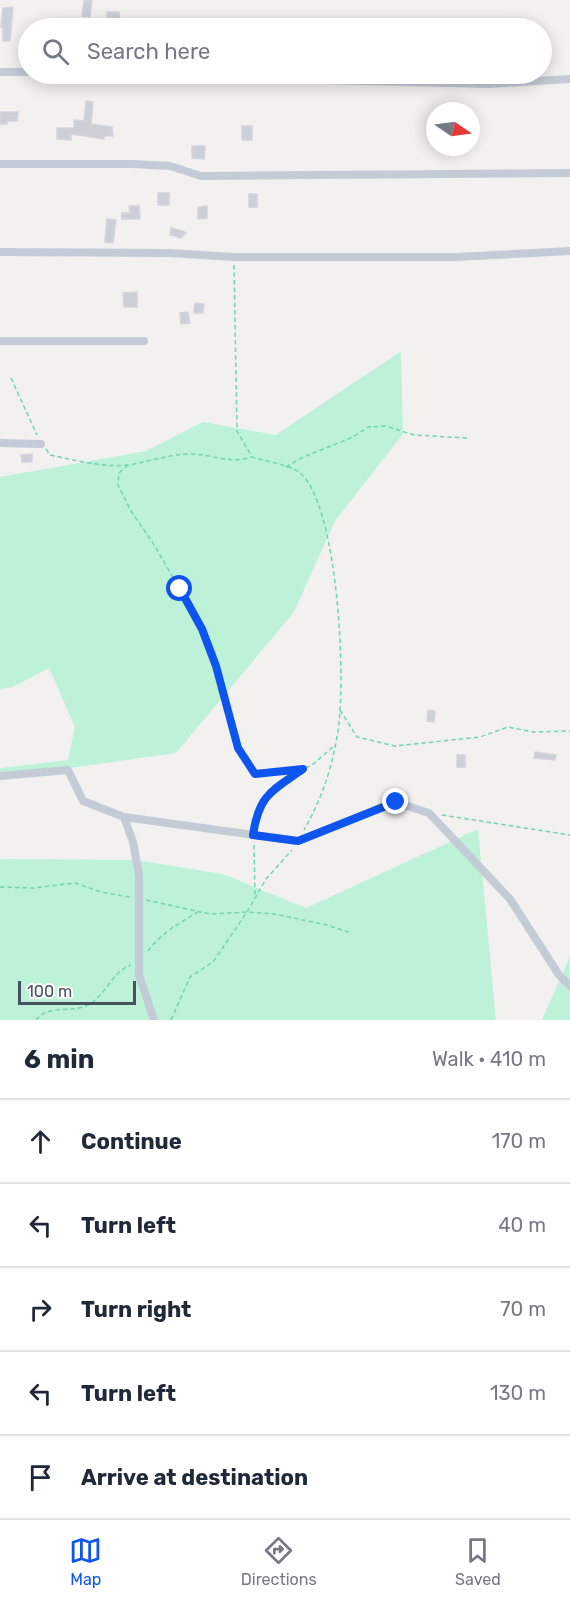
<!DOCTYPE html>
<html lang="en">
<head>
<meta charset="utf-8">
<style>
	body { margin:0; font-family:Rubik,sans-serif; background:#f2f2f3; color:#1f2937 }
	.compass { position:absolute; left:426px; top:102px; width:54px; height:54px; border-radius:50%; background:#fff; box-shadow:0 3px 15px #0003; rotate:103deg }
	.scale { position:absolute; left:18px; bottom:15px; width:118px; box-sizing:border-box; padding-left:6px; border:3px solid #47515f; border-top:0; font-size:16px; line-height:21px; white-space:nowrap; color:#47515f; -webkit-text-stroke:4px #fff; paint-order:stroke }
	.stop { position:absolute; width:18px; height:18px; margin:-14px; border:4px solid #0e54ef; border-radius:50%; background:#fff }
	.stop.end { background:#0e54ef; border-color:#fff; box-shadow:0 2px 6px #0008 }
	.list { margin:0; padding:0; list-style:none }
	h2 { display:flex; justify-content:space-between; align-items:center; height:78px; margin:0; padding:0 24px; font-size:26px }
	h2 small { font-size:20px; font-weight:400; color:#747a83 }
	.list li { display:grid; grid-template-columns:39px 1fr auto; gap:18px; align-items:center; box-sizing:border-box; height:84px; padding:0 24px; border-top:2px solid #e0e1e3 }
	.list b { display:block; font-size:22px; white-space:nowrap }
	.list em { font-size:20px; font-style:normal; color:#747a83 }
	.icon { flex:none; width:33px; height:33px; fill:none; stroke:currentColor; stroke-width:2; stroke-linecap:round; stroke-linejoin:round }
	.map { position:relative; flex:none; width:570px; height:1020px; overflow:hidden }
	.search { position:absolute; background:#fff; box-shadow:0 3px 15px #0003; left:18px; right:18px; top:18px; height:66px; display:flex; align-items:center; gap:15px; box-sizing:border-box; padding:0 21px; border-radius:33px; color:#747a83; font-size:22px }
	.sheet { height:498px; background:#fff }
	nav { display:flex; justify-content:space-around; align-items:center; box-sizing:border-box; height:84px; border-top:2px solid #e0e1e3; background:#fff; font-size:16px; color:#747a83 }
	nav a { display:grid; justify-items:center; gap:3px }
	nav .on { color:#0e54ef }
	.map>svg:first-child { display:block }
	.green { fill:#bdf2d8 }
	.building { fill:#cccfd6; stroke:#d4d5dc; stroke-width:1.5 }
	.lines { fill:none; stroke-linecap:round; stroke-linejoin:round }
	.path { stroke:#73d3af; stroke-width:1.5; stroke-dasharray:4.5 3; stroke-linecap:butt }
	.street { stroke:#c3cbd6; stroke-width:8 }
	.route { stroke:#0e54ef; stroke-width:8 }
</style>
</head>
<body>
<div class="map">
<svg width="570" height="1020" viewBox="0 0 570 1020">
	<rect width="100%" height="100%" fill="#f3f1f0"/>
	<g class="green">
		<path d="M401,351L403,434L335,521L294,612L176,753L0,778V768L68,760L75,727L49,668L13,687L0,689V477L146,451L203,422L276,435Z"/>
		<path d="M478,829L496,1020H0V859L136,860L223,874L306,908Z"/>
		<path d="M570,956V1020H542Z"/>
	</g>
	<g class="building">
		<path d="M84,0H92L90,17L82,16Z"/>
		<path d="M13,7L10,41H3V27H1L3,8Z"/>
		<path d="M107,12H119L121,28H107Z"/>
		<path d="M139,19H163V28H140Z"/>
		<path d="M86,101L93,102L91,124L112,127L113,136H104V139L71,134V140L57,139V128H74V120L84,121Z"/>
		<path d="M0,112H18L17,121H7V124H0Z"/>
		<rect x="242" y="126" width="10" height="14"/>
		<path d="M192,146H205L204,159L192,158Z"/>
		<rect x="158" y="193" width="11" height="12"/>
		<rect x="249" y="194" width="8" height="13"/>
		<path d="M129,206H139L140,219H122V213H130Z"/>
		<path d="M207,206V218L198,219V207Z"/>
		<path d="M107,219L116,220L113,243L105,242Z"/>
		<path d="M171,228L183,231L186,233L181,238L170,235Z"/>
		<path d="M137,292V307H124L123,293Z"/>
		<path d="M195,303L204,304L203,313H194Z"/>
		<path d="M188,312L190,323L181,324L180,313Z"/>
		<path d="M32,454V462H22L21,455Z"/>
		<path d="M428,710L435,711L434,722L427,721Z"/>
		<path d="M535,752L556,755L555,760L534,758Z"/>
		<rect x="457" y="755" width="8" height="12"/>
	</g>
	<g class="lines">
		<g class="path">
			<path d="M234,265L237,431L252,457C264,461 290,465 299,472C339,503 347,688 337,737C331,771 321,800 304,830"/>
			<path d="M11,378L37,435"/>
			<path d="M46,449L50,455C75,460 103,468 128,465C148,462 167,455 187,454C209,453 231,465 251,457"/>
			<path d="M128,465L119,473L118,485L131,511L155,546L202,629L221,684L238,748L255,774L296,770L311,766L334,746"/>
			<path d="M286,467L301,458L353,437L368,427L386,426L414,435L467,438"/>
			<path d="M340,710L357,737L395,746L480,737L508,727L533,732L570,731"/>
			<path d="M442,815L570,835"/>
			<path d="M254,828C264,792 271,792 300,771"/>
			<path d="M254,845L255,897"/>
			<path d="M0,887L34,888L75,883L101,892L130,897"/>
			<path d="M146,900L210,914L247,912L274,914L327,925L351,933"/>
			<path d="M148,951C160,934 181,922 198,912"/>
			<path d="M36,1020C48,1004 70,1013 86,1006C105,998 111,972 131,965"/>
			<path d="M171,1020L190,977L213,962L247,912L266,879L292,850"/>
		</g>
		<g class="street">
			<path d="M0,72H28"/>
			<path d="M73,74L488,84L570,79"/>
			<path d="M0,164H132L170,166L201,176L570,173"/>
			<path d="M0,252L169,253L234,257H456L570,251"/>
			<path d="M0,341H144"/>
			<path d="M0,443L41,444"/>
			<path d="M0,776L68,770L83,801L124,817L298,841L395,802L429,813L510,899L559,975L570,986"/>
			<path d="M124,817L133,842L139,875V975L154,1020"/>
		</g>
	</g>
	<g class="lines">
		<path class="route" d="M180,589L202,629L216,666L238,748L255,774L303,769C272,791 259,794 253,835L298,841L396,802"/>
	</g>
</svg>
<svg class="compass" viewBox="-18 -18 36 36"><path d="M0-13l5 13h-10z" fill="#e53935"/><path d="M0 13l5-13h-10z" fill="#747a83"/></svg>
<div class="scale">100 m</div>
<div class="stop" style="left:180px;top:589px"></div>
<div class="stop end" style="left:396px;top:802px"></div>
<div class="search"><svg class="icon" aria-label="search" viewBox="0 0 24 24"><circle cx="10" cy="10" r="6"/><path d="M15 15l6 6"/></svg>Search here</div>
</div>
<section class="sheet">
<h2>6 min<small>Walk · 410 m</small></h2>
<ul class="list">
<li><svg class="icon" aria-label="ahead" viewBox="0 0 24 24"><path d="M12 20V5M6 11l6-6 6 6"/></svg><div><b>Continue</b></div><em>170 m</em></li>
<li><svg class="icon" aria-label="left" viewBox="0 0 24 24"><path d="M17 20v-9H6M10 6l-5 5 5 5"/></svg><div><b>Turn left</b></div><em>40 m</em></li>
<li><svg class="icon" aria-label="right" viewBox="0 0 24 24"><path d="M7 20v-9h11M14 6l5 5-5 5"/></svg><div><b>Turn right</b></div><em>70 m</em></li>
<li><svg class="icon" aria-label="left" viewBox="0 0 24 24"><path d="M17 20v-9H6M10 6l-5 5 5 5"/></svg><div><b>Turn left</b></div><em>130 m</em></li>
<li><svg class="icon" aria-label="arrive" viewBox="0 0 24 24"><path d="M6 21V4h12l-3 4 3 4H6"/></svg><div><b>Arrive at destination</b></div></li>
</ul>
</section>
<nav>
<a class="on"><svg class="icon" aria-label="map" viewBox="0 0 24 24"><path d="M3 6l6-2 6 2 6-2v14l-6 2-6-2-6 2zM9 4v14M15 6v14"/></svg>Map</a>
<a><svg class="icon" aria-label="directions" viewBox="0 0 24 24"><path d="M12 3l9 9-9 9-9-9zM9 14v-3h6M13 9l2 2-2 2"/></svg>Directions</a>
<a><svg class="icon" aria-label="saved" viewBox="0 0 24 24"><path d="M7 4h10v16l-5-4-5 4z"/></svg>Saved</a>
</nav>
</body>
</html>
